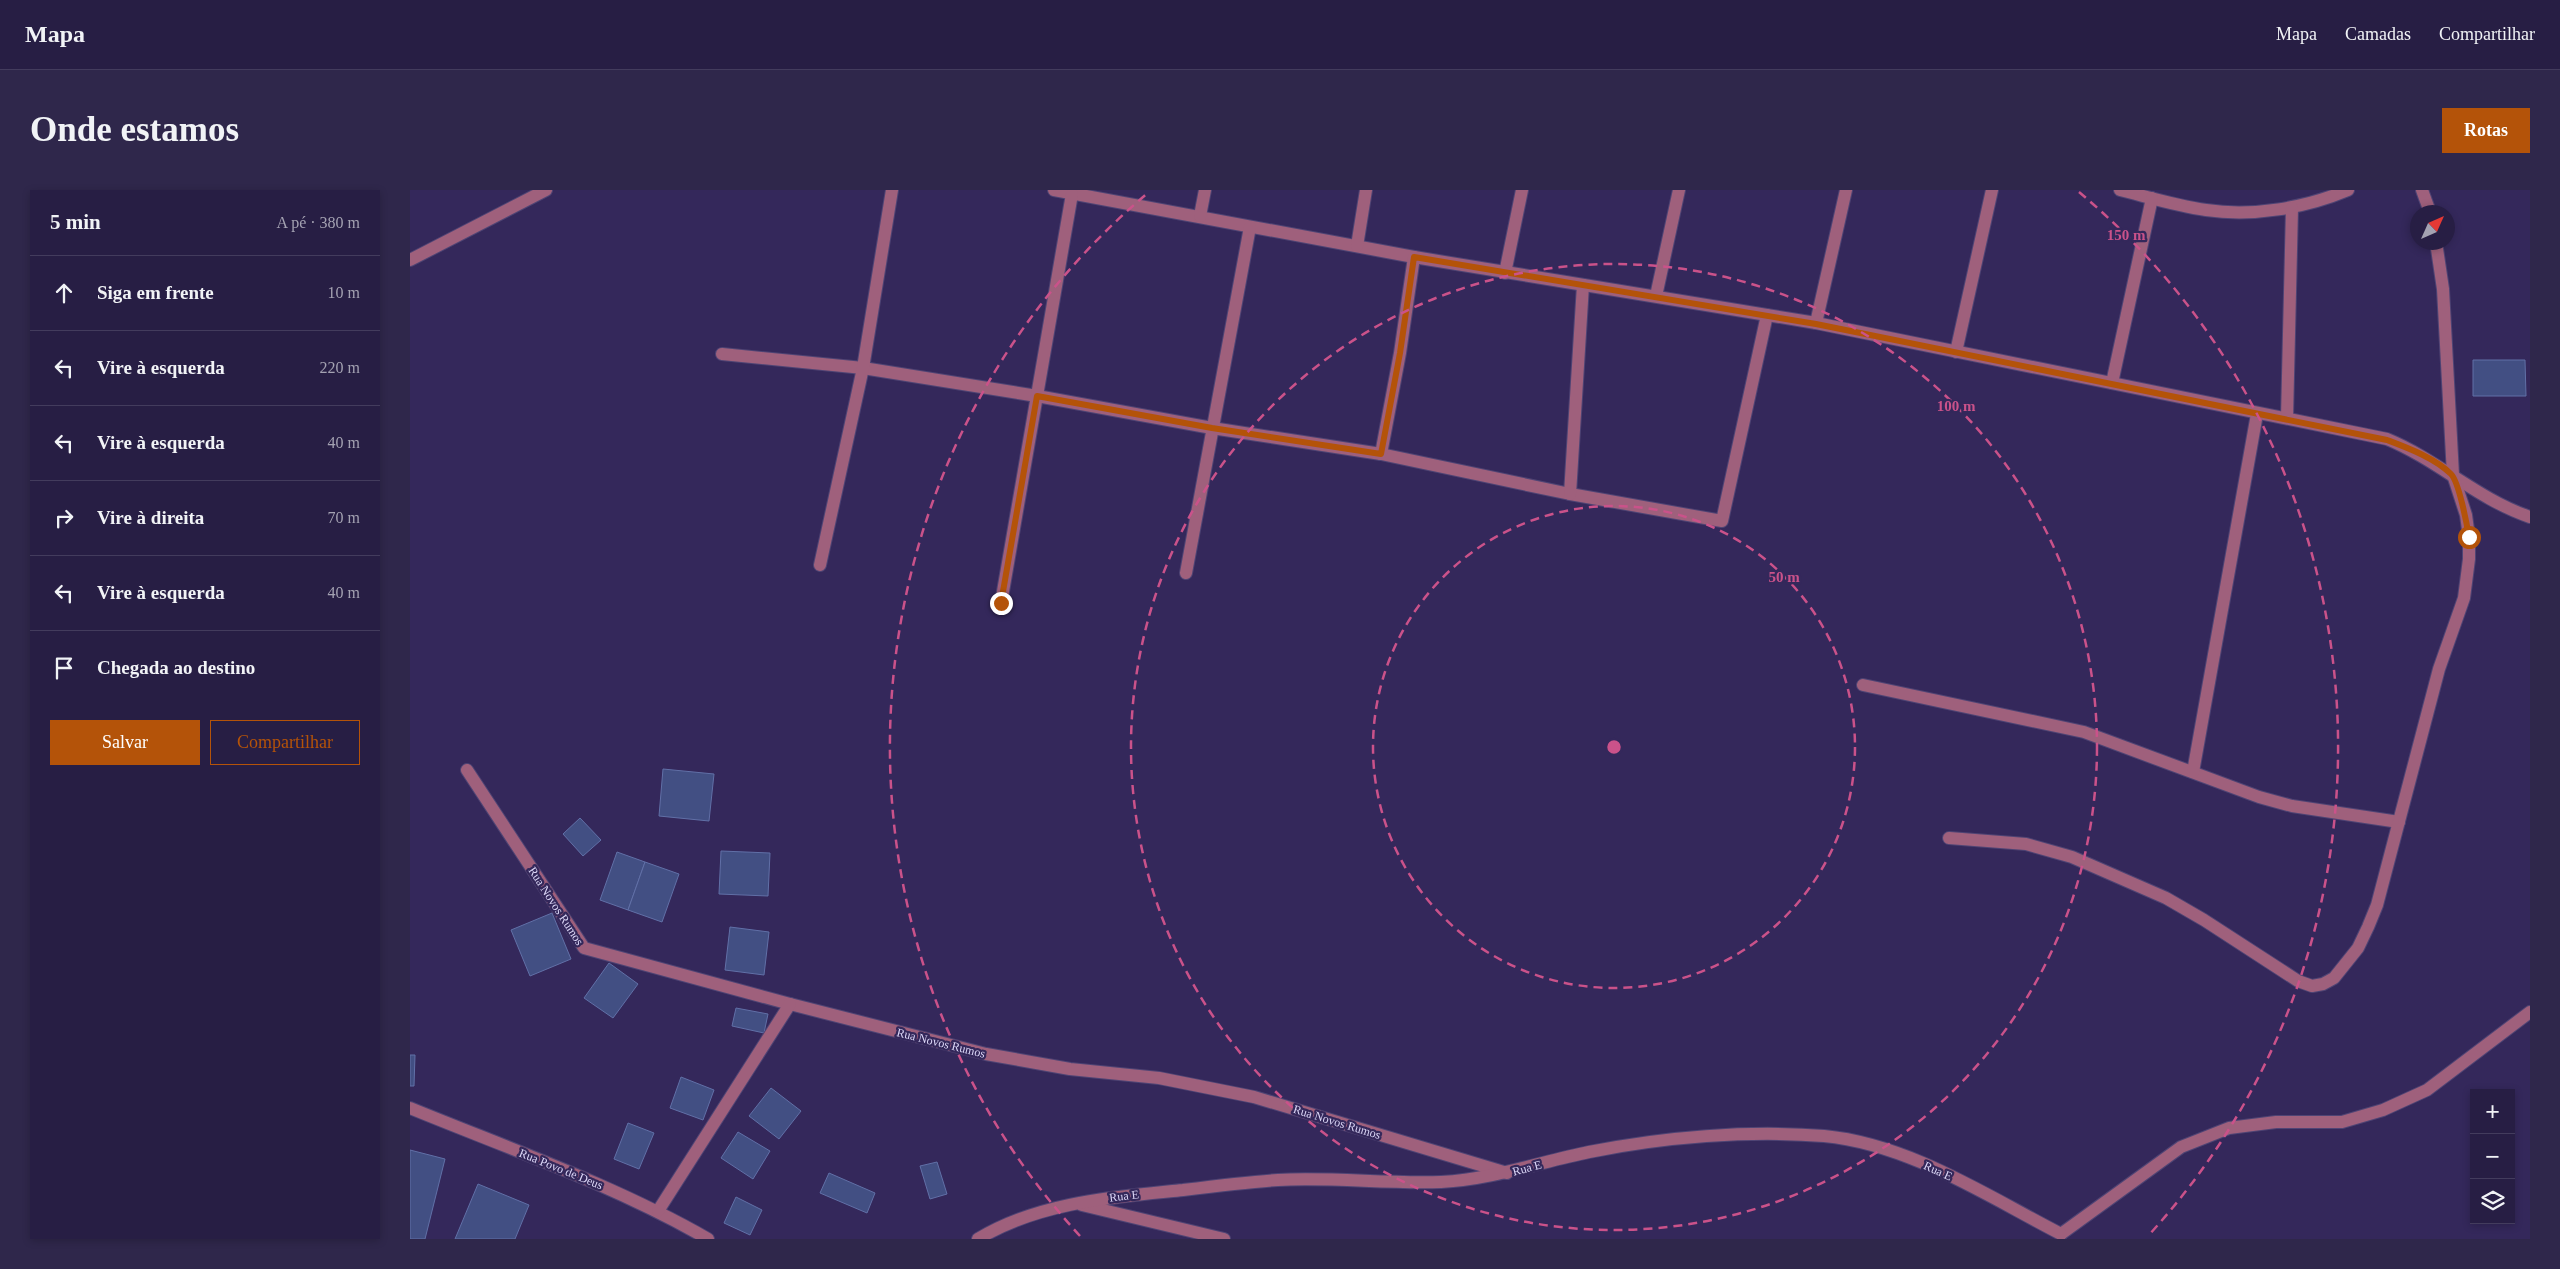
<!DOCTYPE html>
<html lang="pt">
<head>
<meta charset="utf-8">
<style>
	body { margin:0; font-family:Georgia,serif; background:#2f274b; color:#f1f3f6 }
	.controls { position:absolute; right:15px; bottom:15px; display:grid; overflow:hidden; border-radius:0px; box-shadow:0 2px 8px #0003 }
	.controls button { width:45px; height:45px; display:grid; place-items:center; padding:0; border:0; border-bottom:1px solid #433c5d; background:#271e44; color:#f1f3f6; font:25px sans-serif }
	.compass { position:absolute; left:2000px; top:15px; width:45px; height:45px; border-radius:50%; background:#271e44; box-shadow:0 2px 8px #0003; rotate:45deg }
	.stop { position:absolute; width:15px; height:15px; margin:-11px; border:4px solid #b45309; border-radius:50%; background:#fff }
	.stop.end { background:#b45309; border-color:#fff; box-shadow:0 1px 5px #0008 }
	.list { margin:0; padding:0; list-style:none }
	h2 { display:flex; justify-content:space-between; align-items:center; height:65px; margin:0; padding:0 20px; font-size:21px }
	h2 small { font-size:16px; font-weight:400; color:#a4a2b2 }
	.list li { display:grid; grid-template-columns:32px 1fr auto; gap:15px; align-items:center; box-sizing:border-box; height:75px; padding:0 20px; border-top:1px solid #433c5d }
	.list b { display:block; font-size:19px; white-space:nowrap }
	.list em { font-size:16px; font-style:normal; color:#a4a2b2 }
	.actions { display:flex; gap:10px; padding:15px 20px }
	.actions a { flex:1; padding:11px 0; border:1px solid #b45309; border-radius:0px; text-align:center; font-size:18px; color:#b45309 }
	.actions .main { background:#b45309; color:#fff }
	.icon { flex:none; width:28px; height:28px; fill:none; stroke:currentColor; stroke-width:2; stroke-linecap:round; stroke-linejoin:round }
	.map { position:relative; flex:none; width:2120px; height:1049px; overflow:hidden; border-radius:0px }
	header { display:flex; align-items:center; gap:30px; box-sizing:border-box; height:70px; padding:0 25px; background:#271e44; border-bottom:1px solid #433c5d }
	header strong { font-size:24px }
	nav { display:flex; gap:28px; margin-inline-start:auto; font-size:18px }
	.intro { display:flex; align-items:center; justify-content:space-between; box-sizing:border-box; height:120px; padding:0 30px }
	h1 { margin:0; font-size:35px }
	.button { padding:12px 22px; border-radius:0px; background:#b45309; color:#fff; font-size:18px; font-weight:700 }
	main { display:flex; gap:30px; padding:0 30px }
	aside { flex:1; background:#271e44; border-radius:0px; box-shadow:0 2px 8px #0003 }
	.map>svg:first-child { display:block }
	.building { fill:#424f83; stroke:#6170a7 }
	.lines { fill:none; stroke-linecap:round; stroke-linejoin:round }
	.minor-casing { stroke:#4f4474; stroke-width:14 }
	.minor { stroke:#9f607c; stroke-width:12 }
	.route { stroke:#b45309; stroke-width:6 }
	.ring { fill:none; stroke:#ca528a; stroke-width:2.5; stroke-dasharray:9 6 }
	.labels { text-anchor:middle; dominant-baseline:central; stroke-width:4.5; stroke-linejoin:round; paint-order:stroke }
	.street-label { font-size:12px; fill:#ddd8f8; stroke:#34285b }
	.centre { fill:#ca528a; stroke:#34285b; stroke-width:2.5 }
	.ring-label { font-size:15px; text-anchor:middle; font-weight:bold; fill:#ca528a; stroke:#34285b; stroke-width:4.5; stroke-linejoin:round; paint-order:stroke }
</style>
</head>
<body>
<header>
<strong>Mapa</strong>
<nav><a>Mapa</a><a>Camadas</a><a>Compartilhar</a></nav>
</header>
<div class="intro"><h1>Onde estamos</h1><a class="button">Rotas</a></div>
<main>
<aside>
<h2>5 min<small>A pé · 380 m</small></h2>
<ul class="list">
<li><svg class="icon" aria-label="ahead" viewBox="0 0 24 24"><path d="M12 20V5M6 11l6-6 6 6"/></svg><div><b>Siga em frente</b></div><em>10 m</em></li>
<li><svg class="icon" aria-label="left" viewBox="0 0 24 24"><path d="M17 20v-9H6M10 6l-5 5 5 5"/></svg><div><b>Vire à esquerda</b></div><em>220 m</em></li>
<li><svg class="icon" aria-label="left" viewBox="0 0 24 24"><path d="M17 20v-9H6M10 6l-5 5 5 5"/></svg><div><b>Vire à esquerda</b></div><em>40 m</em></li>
<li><svg class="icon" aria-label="right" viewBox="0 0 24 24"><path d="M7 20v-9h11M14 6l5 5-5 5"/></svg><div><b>Vire à direita</b></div><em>70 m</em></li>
<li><svg class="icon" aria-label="left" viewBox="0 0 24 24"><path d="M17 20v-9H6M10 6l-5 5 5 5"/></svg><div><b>Vire à esquerda</b></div><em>40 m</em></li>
<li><svg class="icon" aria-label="arrive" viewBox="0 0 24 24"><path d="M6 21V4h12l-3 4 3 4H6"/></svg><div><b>Chegada ao destino</b></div></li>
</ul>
<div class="actions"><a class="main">Salvar</a><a>Compartilhar</a></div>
</aside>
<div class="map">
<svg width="2120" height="1049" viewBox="0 0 2120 1049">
	<rect width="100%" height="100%" fill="#34285b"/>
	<g class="building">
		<path d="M2063,170H2115L2116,206H2063Z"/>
		<path d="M253,579L304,584L299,631L249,626Z"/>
		<path d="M170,628L191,650L173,666L153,644Z"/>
		<path d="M311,661L360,663L358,706L309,704Z"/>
		<path d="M207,662L235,672L218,720L190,710Z"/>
		<path d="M235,672L269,684L252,732L218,720Z"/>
		<path d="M142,723L161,769L120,786L101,740Z"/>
		<path d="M320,737L359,742L354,785L315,780Z"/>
		<path d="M199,773L228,794L203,828L174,808Z"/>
		<path d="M326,818L358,824L354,843L322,836Z"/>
		<path d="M0,865H5L4,896H0Z"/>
		<path d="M271,887L304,900L293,930L260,918Z"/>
		<path d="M361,898L391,921L369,949L339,926Z"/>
		<path d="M218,933L244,943L229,979L204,969Z"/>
		<path d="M328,942L360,961L343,989L311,968Z"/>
		<path d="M0,960L35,969L15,1049H0Z"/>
		<path d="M527,972L537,1004L520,1009L510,976Z"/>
		<path d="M419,983L465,1003L457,1023L410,1003Z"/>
		<path d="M68,994L119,1015L105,1049H45Z"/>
		<path d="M326,1007L352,1020L340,1045L314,1033Z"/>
	</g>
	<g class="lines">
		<g class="minor-casing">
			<g id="minor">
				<path d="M644,0L1004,67L1406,133L1977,249C2028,270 2067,309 2120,327"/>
				<path d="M1710,0C1738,7 1767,16 1796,20C1843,27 1895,18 1938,0"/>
				<path d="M2012,0L2020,22"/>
				<path d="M790,26L795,0"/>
				<path d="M947,56L956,0"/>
				<path d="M0,70L136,0"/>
				<path d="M1095,83L1112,0"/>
				<path d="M1246,106L1269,0"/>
				<path d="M1406,133L1436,0"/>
				<path d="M1546,162L1582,0"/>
				<path d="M312,164L453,178L627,206L802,238L971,264L1160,304L1312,331L1357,125"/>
				<path d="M1702,193L1742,8"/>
				<path d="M1877,228L1882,18"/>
				<path d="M971,264L990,163L1004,67"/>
				<path d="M1160,304L1173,95"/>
				<path d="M410,375L453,178L482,0"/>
				<path d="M776,383L840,37"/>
				<path d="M591,413L662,4"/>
				<path d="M1453,495L1674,542L1849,607L1882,616L1989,632"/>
				<path d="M57,580L174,758L380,814L576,864L660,879L749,888L844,907L1097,983"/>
				<path d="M1783,582L1847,224"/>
				<path d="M1539,648L1616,654L1662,667L1756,708L1794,730L1888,791L1902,796L1913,794L1924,788L1948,758L1958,737L1967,715L2029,479L2054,408L2059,369V347L2056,325L2043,285L2033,99L2026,52"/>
				<path d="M0,918C100,959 204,995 298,1049"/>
				<path d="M672,1015L814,1049"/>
				<path d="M248,1021L380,814"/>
				<path d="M1651,1044L1771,957L1819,938L1866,932H1932L1973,920L2017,900L2120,822"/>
				<path d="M568,1049C629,1012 704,1007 773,1000C805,996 837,992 868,990C922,987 977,994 1031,992C1083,989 1130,972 1179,962C1254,947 1338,940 1414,946C1499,954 1577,1006 1651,1044"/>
			</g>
		</g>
		<use href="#minor" class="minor"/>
	</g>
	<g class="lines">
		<path class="route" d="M591,413L627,206L802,238L971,264L990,163L1004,67L1406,134L1977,250C1998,258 2025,268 2041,284C2049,292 2057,335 2059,347"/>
	</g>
	<g class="ring">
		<circle cx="1204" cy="557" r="241"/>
		<circle cx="1204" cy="557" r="483"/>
		<path d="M670 1046A724 724 0 0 1 739 2M1669 2A724 724 0 0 1 1738 1046"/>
	</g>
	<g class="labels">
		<g class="street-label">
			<text transform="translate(146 716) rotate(57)">Rua Novos Rumos</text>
			<text transform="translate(531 853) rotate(14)">Rua Novos Rumos</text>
			<text transform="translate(927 932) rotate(17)">Rua Novos Rumos</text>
			<text transform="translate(1117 978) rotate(-15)">Rua E</text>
			<text transform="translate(151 979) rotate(22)">Rua Povo de Deus</text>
			<text transform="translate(1528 981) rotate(24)">Rua E</text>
			<text transform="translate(714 1006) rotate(-7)">Rua E</text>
		</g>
	</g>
	<circle cx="1204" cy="557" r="8" class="centre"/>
	<g class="ring-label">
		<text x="1716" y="50">150 m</text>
		<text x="1546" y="221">100 m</text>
		<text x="1374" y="392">50 m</text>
	</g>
</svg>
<div class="controls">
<button>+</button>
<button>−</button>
<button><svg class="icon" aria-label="layers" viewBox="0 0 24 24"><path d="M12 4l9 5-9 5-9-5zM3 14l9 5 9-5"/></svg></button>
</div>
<svg class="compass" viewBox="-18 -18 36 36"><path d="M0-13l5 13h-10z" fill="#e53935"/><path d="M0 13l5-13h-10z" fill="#a4a2b2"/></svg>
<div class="stop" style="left:2059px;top:347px"></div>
<div class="stop end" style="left:591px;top:413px"></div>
</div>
</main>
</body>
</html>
